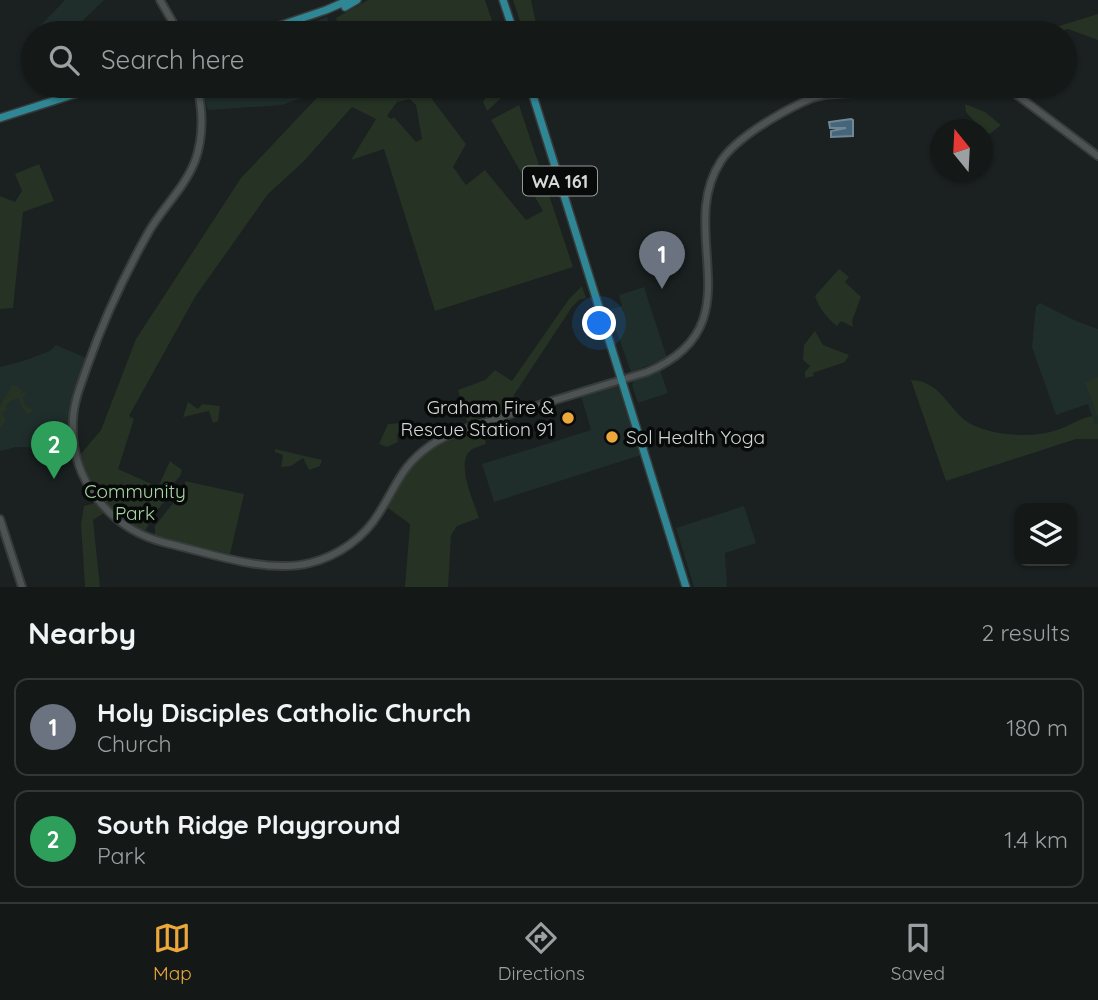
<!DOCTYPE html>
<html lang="en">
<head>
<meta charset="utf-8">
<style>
	body { margin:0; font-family:Quicksand,sans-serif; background:#212625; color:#f1f3f6 }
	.controls { position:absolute; right:21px; bottom:21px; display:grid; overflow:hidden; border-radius:14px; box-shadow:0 2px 5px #0004 }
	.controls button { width:63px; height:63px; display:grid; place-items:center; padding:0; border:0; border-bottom:2px solid #333837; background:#141918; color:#f1f3f6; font:35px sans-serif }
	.compass { position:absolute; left:930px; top:119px; width:63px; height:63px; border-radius:50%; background:#141918; box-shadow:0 2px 5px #0004; rotate:342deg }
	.you { position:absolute; left:600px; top:324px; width:24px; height:24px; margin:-18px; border:5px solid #fff; border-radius:50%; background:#1a73e8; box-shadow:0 0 0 10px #1a73e833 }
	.badge { display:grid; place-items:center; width:46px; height:46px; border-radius:50%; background:#eda83b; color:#fff; font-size:23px; font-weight:700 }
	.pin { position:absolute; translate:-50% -58px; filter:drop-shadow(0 2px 4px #0008) }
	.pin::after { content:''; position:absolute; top:37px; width:24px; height:21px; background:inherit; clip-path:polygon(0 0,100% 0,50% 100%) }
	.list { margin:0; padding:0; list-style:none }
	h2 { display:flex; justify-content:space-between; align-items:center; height:91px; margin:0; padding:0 28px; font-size:30px }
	h2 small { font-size:23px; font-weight:400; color:#9da0a2 }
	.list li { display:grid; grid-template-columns:46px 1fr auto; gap:21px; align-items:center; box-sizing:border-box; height:98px; margin:0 14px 14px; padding:0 14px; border:2px solid #333837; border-radius:14px }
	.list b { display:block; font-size:26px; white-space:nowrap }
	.list p { margin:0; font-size:23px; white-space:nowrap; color:#9da0a2 }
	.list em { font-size:23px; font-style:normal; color:#9da0a2 }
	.icon { flex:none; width:38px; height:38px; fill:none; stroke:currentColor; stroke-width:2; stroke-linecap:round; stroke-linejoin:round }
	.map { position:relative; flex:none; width:1098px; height:587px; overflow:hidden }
	.search { position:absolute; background:#141918; box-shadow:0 2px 5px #0004; left:21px; right:21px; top:21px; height:77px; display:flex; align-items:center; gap:18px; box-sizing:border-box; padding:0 24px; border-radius:38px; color:#9da0a2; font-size:26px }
	.sheet { height:315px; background:#141918 }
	nav { display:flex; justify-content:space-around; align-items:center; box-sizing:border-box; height:98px; border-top:2px solid #333837; background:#141918; font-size:19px; color:#9da0a2 }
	nav a { display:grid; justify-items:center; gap:4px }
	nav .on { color:#eda83b }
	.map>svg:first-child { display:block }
	.built { fill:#1f2d2b }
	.green { fill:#253224; fill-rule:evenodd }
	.water { fill:#45667a; stroke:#708896; stroke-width:2 }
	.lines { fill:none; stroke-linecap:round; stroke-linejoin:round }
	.secondary-casing { stroke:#373c3b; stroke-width:10 }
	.primary-casing { stroke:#373c3b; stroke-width:10 }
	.secondary { stroke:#4c5352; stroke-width:6 }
	.primary { stroke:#2f8795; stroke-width:7 }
	.poi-dot { fill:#eda83b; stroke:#070a09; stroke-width:2.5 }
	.labels { text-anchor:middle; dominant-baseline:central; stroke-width:7; stroke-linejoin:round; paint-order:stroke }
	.shield { fill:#070a09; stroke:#969b9a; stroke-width:2 }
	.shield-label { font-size:18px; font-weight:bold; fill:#d4d9d8 }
	.poi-label { font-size:19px; fill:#d4d9d8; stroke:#070a09; text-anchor:end }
	.park-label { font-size:19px; fill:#a8d5a6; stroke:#070a09 }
</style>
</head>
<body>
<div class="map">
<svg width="1098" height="587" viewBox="0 0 1098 587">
	<rect width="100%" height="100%" fill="#1a2120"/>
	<g class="built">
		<path d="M65,0H104L70,33H42L40,26Z"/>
		<path d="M327,17L332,33H282L299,27Z"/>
		<path d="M201,86H328L324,90L282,105L208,110Z"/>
		<path d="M644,287L667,358L631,372L609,310L622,306L619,295Z"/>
		<path d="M1040,303L1076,321L1098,329V424L1095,425L1088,404L1056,415L1032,347L1036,306Z"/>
		<path d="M56,345L84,357L86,360L71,407L69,442L66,445L51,448L16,447L0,451V367L26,360L50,351Z"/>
		<path d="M660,370L668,393L638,403L632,385L634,381Z"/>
		<path d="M618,384L641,455L494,502L482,464L591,430L581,396Z"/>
		<path d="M744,506L756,543L725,553L727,587H694L676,528Z"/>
	</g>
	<g class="green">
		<path d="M368,0H485L496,33H341L336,18Z"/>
		<path d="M513,0H531L538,33H524Z"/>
		<path d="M1098,14V40L1068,29L1061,31L1059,26Z"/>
		<path d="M328,86H422L466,144L453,167L466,185L485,170L526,220L543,211L491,120L519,105L573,267L435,311L384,149L351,160L376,119L352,107L303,162L268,194L195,297L129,416L134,419L118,469L156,486L160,483L170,461L182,470L180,476L174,483L171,493L152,517L146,530C115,529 86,482 80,455L101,430L136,339L241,178ZM410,99L416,105L422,139L416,142L394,117L391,119L387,116L397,102Z"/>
		<path d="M488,86L513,87L487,111L483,102L490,90Z"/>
		<path d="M965,104L985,112L1001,125L991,133L986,134L966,112Z"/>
		<path d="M39,164L54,201L23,212L13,308L0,309V196L15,202L22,191L15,174Z"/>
		<path d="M839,269L849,277L845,282L861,297L852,321L853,327L841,321L837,326C827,318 819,308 815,296Z"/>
		<path d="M582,286L586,298L579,300L572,307L514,395L510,409L467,422L458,390L485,380L495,370L512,381L569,299Z"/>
		<path d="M815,331L823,345L849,355L845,362L813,373L814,376L805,378V372L810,366L803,360L804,345Z"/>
		<path d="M1098,377V418L1085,383Z"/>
		<path d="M911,380C944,381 950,416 975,426C999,436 1033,438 1057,430C1070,426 1079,418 1093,416L1095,424H1098V439H1076L946,481Z"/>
		<path d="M12,385L18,386L22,392L20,396L24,392L26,394L23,397L25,406L31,409L36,408L28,415L21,406L19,398L10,401L6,406L7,410L2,413L6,421L0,427V406Z"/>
		<path d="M188,402L198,409L202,404L220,406L218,421L213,423L209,411L183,417Z"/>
		<path d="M402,423V429L397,434L398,442L387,447L379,444L388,424Z"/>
		<path d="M490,426L491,430L484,435L486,444C481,446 475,447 471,450C455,462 474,503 479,518L457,526L451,535L448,587H405L410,524L388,508C417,452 431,445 490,426Z"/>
		<path d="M275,449L322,460L320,466L309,470L303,458L291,466L281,467L283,455L275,452Z"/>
		<path d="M185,481L244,494L230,554L155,536V526L185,488Z"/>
		<path d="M95,503L104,513L93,520L100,587H85L81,524L84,506Z"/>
	</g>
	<path class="water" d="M851,119L853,120V136L831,137V131L846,128H830L829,122Z"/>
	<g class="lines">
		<g class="secondary-casing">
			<g id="secondary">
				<path d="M160,0L179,33"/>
				<path d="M197,86C203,111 204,136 195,161C184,189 162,208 148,233C124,276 103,321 87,367C81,384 74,401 73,419C69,478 109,529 166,543C210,553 266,574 310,563C338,556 364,538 379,513C397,485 401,466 431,445C452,431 478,425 502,417C550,401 599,387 647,372C758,326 674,232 721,161C736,138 778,114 803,102C822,92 840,95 861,92C870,91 878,88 887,86"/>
				<path d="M1005,86L1098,156"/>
				<path d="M0,519L22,587"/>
			</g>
		</g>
		<g class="primary-casing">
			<g id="primary">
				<path d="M503,0L514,33"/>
				<path d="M345,7L357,0"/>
				<path d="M258,33L326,10L349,0"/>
				<path d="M530,86L686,587"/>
				<path d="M0,118L100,86"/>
			</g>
		</g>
		<use href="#secondary" class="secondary"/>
		<use href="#primary" class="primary"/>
	</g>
	<g class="poi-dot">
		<circle cx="568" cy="418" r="7"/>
		<circle cx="612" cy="437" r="7"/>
	</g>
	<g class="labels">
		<rect class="shield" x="523" y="166.5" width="74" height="29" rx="5"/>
		<g class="shield-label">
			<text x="560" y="181">WA 161</text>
		</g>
		<g class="poi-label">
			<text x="554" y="407">Graham Fire &amp;<tspan x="554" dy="22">Rescue Station 91</tspan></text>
			<text x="626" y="437" text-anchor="start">Sol Health Yoga</text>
		</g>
		<g class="park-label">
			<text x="135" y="491">Community<tspan x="135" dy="22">Park</tspan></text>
		</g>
	</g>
</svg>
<div class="controls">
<button><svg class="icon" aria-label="layers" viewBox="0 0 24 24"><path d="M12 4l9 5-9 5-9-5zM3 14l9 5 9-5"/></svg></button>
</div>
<svg class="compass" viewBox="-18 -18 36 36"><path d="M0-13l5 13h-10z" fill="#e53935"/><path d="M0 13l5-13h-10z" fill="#9da0a2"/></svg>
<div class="you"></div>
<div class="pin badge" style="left:662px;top:289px;background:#6b7280">1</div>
<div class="pin badge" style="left:54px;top:479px;background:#2e9e5b">2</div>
<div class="search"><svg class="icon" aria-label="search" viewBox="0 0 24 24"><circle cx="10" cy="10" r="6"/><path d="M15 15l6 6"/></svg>Search here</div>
</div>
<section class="sheet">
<h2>Nearby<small>2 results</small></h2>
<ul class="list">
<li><span class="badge" style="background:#6b7280">1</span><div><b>Holy Disciples Catholic Church</b><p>Church</p></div><em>180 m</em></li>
<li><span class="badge" style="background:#2e9e5b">2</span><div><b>South Ridge Playground</b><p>Park</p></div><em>1.4 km</em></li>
</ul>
</section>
<nav>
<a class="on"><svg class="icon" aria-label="map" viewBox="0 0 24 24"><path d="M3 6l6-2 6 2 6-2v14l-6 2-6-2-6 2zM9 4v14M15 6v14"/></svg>Map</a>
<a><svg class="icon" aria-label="directions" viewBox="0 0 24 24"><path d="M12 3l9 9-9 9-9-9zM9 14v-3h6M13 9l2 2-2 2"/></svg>Directions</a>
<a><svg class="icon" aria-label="saved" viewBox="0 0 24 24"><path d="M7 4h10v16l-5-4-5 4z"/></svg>Saved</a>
</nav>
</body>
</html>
